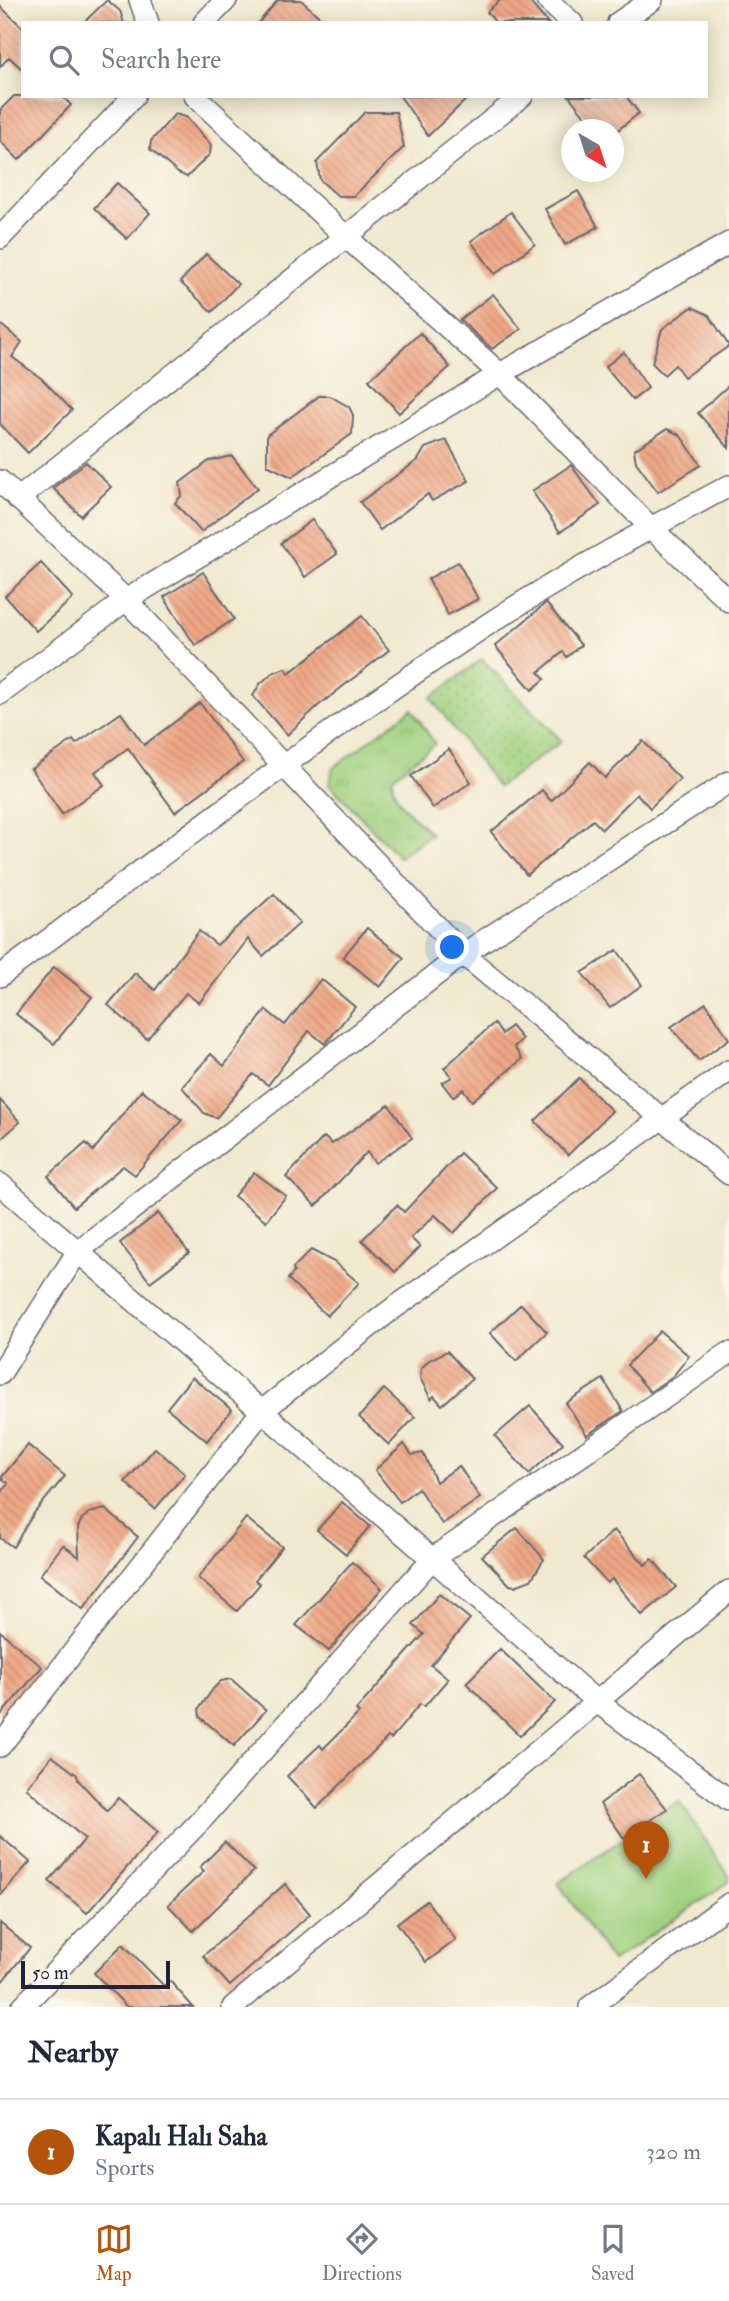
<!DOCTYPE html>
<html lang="en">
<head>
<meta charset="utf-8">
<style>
	body { margin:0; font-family:"IM FELL Double Pica",serif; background:#f2f2f3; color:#1f2937 }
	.compass { position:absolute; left:561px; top:119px; width:63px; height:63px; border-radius:50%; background:#fff; box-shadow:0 4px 18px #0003; rotate:141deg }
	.scale { position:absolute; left:21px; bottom:18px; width:149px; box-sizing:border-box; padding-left:7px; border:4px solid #22223b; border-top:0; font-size:19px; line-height:24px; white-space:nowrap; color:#22223b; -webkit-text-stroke:5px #fbf7ec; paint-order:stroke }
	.you { position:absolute; left:453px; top:948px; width:24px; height:24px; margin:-18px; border:5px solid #fff; border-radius:50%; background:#1a73e8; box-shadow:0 0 0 10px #1a73e833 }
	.badge { display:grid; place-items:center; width:46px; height:46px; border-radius:50%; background:#b45309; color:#fff; font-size:23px; font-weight:700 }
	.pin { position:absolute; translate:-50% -58px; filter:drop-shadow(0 2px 4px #0008) }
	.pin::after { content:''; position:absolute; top:37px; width:24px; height:21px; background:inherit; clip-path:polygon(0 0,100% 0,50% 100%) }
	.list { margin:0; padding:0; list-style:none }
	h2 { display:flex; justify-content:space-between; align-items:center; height:91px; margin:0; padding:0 28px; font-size:30px }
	h2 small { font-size:23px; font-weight:400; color:#747a83 }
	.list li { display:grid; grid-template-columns:46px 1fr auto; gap:21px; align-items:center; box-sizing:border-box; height:105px; padding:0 28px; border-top:2px solid #e0e1e3 }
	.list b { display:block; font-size:26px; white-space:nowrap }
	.list p { margin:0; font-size:23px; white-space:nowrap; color:#747a83 }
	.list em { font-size:23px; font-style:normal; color:#747a83 }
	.icon { flex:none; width:38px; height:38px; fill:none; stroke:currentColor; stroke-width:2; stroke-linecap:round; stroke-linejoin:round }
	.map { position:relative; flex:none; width:729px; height:2007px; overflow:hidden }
	.search { position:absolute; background:#fff; box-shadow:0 4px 18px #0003; left:21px; right:21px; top:21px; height:77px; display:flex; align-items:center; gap:18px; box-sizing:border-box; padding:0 24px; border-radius:0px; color:#747a83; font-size:26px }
	.sheet { height:196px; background:#fff }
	nav { display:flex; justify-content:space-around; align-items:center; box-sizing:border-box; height:98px; border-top:2px solid #e0e1e3; background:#fff; font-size:19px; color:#747a83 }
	nav a { display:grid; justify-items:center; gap:4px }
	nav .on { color:#b45309 }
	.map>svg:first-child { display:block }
	.grass { fill:url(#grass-tufts); stroke:#627a5e; stroke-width:2 }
	.garden { fill:url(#garden-dots); stroke:#627a5e; stroke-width:2 }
	.pitch { fill:#a2d281; stroke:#627a5e; stroke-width:2 }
	.building { fill:url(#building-back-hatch) }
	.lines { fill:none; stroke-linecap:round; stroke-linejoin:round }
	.street-casing { stroke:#6a686f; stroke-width:24 }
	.street { stroke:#fff; stroke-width:21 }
</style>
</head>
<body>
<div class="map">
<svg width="729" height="2007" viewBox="0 0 729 2007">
	<defs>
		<pattern id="grass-tufts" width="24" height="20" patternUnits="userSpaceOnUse" patternTransform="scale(1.75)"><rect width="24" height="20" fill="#a2d281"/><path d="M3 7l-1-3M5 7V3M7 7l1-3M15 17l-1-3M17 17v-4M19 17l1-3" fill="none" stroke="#8bb470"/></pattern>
		<pattern id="garden-dots" width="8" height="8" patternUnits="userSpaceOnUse" patternTransform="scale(1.75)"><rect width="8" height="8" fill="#a2d281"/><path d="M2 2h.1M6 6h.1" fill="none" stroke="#8bb470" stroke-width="1.8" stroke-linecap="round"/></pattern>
		<pattern id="building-back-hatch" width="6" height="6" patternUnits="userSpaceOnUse" patternTransform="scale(1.75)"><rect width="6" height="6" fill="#eea785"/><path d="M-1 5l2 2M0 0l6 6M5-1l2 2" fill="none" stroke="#cc8f74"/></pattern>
	</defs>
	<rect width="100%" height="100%" fill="#fbf7ec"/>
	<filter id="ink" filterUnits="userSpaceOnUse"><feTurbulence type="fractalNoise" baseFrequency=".0143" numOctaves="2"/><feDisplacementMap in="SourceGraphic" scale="14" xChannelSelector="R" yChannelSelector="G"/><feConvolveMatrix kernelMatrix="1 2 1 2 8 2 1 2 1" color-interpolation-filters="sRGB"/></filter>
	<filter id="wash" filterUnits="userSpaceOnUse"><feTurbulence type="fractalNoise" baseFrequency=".00686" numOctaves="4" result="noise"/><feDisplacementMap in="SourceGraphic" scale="28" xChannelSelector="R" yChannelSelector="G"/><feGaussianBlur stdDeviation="1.57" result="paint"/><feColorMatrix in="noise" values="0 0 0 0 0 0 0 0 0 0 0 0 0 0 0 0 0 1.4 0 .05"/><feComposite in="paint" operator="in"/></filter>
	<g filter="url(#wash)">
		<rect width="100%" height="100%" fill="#f0e9cf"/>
		<path class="grass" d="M412,709L435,744L393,777C389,800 417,819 431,834L399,857L329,784L333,768Z"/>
		<path class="garden" d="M482,659L562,741L498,787L431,698Z"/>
		<path class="pitch" d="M679,1801L729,1876V1882L612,1962L558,1883Z"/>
		<g id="blocks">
			<g class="building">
				<path d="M107,0L120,11L124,23H83Z"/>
				<path d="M278,0H301L326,23H258Z"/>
				<path d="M500,0H528L548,23H496L487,12Z"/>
				<path d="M0,6L23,28V70L9,57L0,67Z"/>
				<path d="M14,96H62L71,105L19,160L0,141V110Z"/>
				<path d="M400,96H470L428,136Z"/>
				<path d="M569,96H626L639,113L618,130H596Z"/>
				<path d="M365,112H396L404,147L354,196H338L320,180L317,162Z"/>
				<path d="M175,114L186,117L211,145L210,154L187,177L178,173L150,149L151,141Z"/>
				<path d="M117,183L150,213L127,239L94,208Z"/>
				<path d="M578,191L598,227L565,245L545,209Z"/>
				<path d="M511,212L535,244L495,274L471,241Z"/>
				<path d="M206,254L238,284L212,312L180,282Z"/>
				<path d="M493,294L521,329L492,349L460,320Z"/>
				<path d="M692,307L709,315L729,346L684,377L675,365L664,375L652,363L662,329Z"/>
				<path d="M0,324L22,342L12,357L42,379L72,410L28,453L0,424Z"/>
				<path d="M420,333L450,367L399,413L369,380Z"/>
				<path d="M624,352L648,388L633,400L605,367Z"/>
				<path d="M729,385V448L698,413Z"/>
				<path d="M319,396H330L349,407L353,415L352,434L292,477L267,465V435Z"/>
				<path d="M667,429L680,435L701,465L658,492L636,462L634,450Z"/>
				<path d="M446,440L469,481L432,501L428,494L380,530L360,502L418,460L425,448Z"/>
				<path d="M232,456L258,488L201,532L175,503L182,495L180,483L209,461Z"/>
				<path d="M86,462L111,487L81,516L53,488Z"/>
				<path d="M571,465L600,505L560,532L532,491Z"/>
				<path d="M312,520L337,554L305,577L281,543Z"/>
				<path d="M458,562L478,599L448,615L428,579Z"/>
				<path d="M41,563L73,598L36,631L5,596Z"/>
				<path d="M203,572L234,619L195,645L164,597Z"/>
				<path d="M546,603L581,645L567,657L563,652L539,672L545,679L532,690L495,646Z"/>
				<path d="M362,616L389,650L318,706L287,735L253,696L260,684L272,673L285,668L289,673Z"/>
				<path d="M200,703L243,762L175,812L128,748L95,772L104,785L62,814L31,769L73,740L76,744L121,713L144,745Z"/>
				<path d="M643,741L680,779L650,808L637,794L602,829L593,820L527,875L491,832L542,790L551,801L590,762L605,778Z"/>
				<path d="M449,749L471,782L433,808L411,776Z"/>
				<path d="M274,894L300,923L263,956L248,939L199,1003L186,993L147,1039L108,1005L135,973L155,990L199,931L217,945Z"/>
				<path d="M367,928L404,958L380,987L343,957Z"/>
				<path d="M617,950L642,985L610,1008L582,973Z"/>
				<path d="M54,967L92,997L54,1044L16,1014Z"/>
				<path d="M321,979L355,1007L325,1044L309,1031L268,1085L253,1074L216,1118L204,1113L182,1087L211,1054L224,1066L266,1010L285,1025Z"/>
				<path d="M706,1003L729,1039L699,1061L671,1027Z"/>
				<path d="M494,1023L502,1034L511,1026L522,1039L514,1047L522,1059L472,1101L463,1089L453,1097L442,1083L452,1077L444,1068Z"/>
				<path d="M579,1078L612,1111L568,1155L535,1121Z"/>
				<path d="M142,1090L182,1120L135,1175L123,1166L74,1207L48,1176L86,1143L93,1151Z"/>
				<path d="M0,1100L20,1122L0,1140Z"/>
				<path d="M389,1105L412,1138L375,1163L367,1152L316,1206L286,1177L324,1137L332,1144Z"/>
				<path d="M460,1153L497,1188L454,1233L435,1215L411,1238L420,1247L395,1272L362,1240L397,1205L404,1212Z"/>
				<path d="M254,1172L286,1196L266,1221L234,1196Z"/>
				<path d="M158,1213L189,1253L150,1282L120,1243Z"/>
				<path d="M311,1250L334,1262L359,1283L327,1316L288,1279L294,1272L293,1268Z"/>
				<path d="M521,1304L547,1332L516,1361L490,1333Z"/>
				<path d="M660,1331L689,1356L673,1376L650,1392L627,1365Z"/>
				<path d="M447,1351L472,1379L442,1405L434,1396L431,1399L420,1378L421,1369L429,1360Z"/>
				<path d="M192,1377L232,1410L207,1441L167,1408Z"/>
				<path d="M603,1379L623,1411L587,1435L566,1403Z"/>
				<path d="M384,1389L415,1417L389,1445L359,1417Z"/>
				<path d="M530,1406L563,1443L529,1474L495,1436Z"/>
				<path d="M404,1444L412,1455L423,1453L436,1482L459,1466L480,1498L442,1524L418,1488L400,1502L375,1470Z"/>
				<path d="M28,1445L65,1476L34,1513L13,1547L0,1538V1495L8,1483L1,1478Z"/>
				<path d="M155,1448L185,1474L155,1509L125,1482Z"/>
				<path d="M342,1502L370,1526L346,1554L317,1530Z"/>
				<path d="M105,1509L138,1537L83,1609L40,1575L63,1545L79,1557L78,1527L82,1519L89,1513Z"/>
				<path d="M246,1518L282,1547L255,1580L260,1584L237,1611L198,1578Z"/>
				<path d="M517,1528L544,1559L531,1580L515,1586L510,1585L482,1556Z"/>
				<path d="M614,1530L645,1565L652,1559L676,1587L642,1615L612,1579L607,1583L584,1558Z"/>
				<path d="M352,1562L382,1588L329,1651L296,1625Z"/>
				<path d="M439,1594L470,1619L431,1665L448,1679L424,1707L420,1704L391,1739L388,1737L317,1808L287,1776L320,1745L323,1749L359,1713L356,1710L424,1634L413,1625Z"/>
				<path d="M0,1631L42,1667L0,1716Z"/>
				<path d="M500,1649L555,1702L520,1736L466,1683Z"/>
				<path d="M231,1679L266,1710L234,1746L200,1717L199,1709L213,1689L221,1681Z"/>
				<path d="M52,1756L77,1775L78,1780L107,1811L118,1798L158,1832L87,1913L49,1881L85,1839L26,1788Z"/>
				<path d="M639,1774L667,1809L624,1838L600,1804Z"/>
				<path d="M0,1836L30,1862L0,1896Z"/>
				<path d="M225,1842L254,1871L193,1931L168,1905L204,1871L200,1867Z"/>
				<path d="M285,1884L310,1914L230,1986L203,1956Z"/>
				<path d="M427,1901L456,1940L426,1962L397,1923Z"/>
				<path d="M0,1923L30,1948L0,1984Z"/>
				<path d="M123,1944L164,1986L170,1981L193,2007H127L94,1973Z"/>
			</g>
		</g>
	</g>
	<g filter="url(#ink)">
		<use href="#blocks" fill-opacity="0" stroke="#6a686f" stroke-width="2"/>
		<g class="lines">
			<g class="street-casing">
				<g id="street">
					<path d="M140,0L148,23"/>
					<path d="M547,0L572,23"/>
					<path d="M204,23L226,0"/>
					<path d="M618,23L652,0"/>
					<path d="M195,96L345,236L500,374L651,528L729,601"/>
					<path d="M0,238L134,96"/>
					<path d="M0,481L126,600L463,954L729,1174"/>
					<path d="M18,499L522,96"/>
					<path d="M0,694L126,600L500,374L729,243"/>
					<path d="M0,976C162,856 321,733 490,623C567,573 648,529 729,486"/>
					<path d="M0,1184L596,1701L729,1800"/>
					<path d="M0,1374L78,1251L463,954L729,782"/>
					<path d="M0,1746L262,1411L387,1313L729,1071"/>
					<path d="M22,2007L204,1817L432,1559L729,1353"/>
					<path d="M233,2007L729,1591"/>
					<path d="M590,2007L729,1904"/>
				</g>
			</g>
			<use href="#street" class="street"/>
		</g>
	</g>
</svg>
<svg class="compass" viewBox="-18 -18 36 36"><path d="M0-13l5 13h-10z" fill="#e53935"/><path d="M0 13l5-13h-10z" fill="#747a83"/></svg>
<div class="scale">50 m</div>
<div class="you"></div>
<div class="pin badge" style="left:646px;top:1879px">1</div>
<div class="search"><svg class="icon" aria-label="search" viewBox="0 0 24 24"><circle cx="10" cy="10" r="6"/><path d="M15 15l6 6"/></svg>Search here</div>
</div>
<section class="sheet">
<h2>Nearby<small></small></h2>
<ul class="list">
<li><span class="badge">1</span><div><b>Kapalı Halı Saha</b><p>Sports</p></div><em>320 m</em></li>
</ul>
</section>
<nav>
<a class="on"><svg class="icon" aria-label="map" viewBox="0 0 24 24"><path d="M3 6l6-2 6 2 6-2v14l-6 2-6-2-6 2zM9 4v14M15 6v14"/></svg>Map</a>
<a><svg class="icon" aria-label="directions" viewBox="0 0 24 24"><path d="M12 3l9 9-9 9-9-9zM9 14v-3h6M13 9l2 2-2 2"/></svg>Directions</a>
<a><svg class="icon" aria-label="saved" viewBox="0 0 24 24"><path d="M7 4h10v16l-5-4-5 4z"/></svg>Saved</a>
</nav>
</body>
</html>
